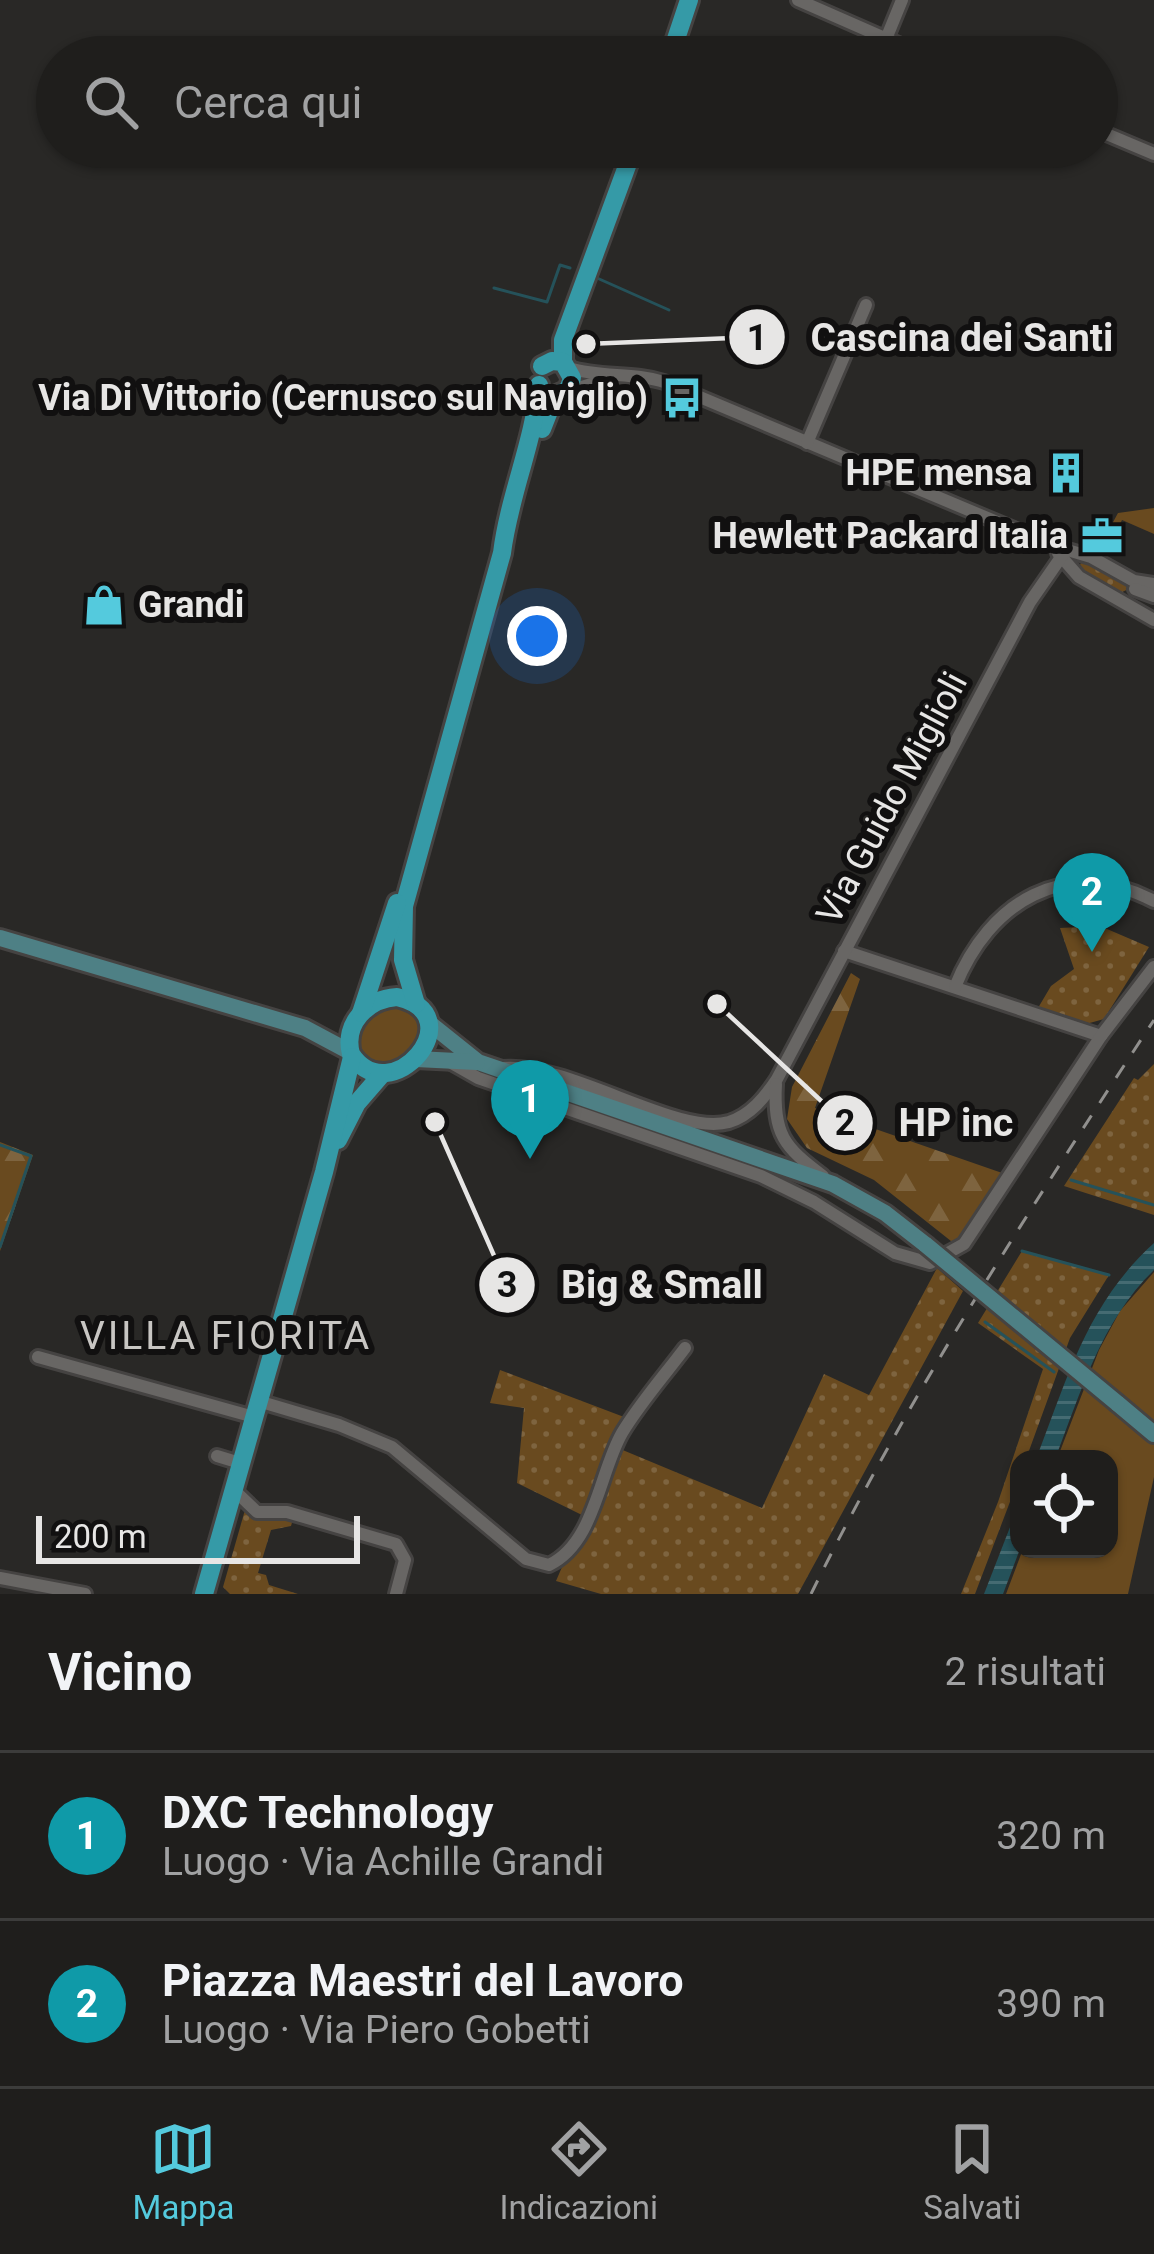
<!DOCTYPE html>
<html lang="it">
<head>
<meta charset="utf-8">
<style>
	body { margin:0; font-family:Roboto,sans-serif; background:#272725; color:#f1f3f6 }
	.controls { position:absolute; right:36px; bottom:36px; display:grid; overflow:hidden; border-radius:24px; box-shadow:0 3px 9px #0004 }
	.controls button { width:108px; height:108px; display:grid; place-items:center; padding:0; border:0; border-bottom:3px solid #3c3c3b; background:#1f1e1c; color:#f1f3f6; font:60px sans-serif }
	.scale { position:absolute; left:36px; bottom:30px; width:324px; box-sizing:border-box; padding-left:12px; border:6px solid #e7e6e5; border-top:0; font-size:33px; line-height:42px; white-space:nowrap; color:#e7e6e5; -webkit-text-stroke:9px #111010; paint-order:stroke }
	.you { position:absolute; left:537px; top:636px; width:42px; height:42px; margin:-30px; border:9px solid #fff; border-radius:50%; background:#1a73e8; box-shadow:0 0 0 18px #1a73e833 }
	.badge { display:grid; place-items:center; width:78px; height:78px; border-radius:50%; background:#54cadd; color:#fff; font-size:39px; font-weight:700 }
	.pin { position:absolute; translate:-50% -99px; filter:drop-shadow(0 3px 6px #0008) }
	.pin::after { content:''; position:absolute; top:63px; width:42px; height:36px; background:inherit; clip-path:polygon(0 0,100% 0,50% 100%) }
	.list { margin:0; padding:0; list-style:none }
	h2 { display:flex; justify-content:space-between; align-items:center; height:156px; margin:0; padding:0 48px; font-size:51px }
	h2 small { font-size:39px; font-weight:400; color:#a1a2a3 }
	.list li { display:grid; grid-template-columns:78px 1fr auto; gap:36px; align-items:center; box-sizing:border-box; height:168px; padding:0 48px; border-top:3px solid #3c3c3b }
	.list b { display:block; font-size:45px; white-space:nowrap }
	.list p { margin:0; font-size:39px; white-space:nowrap; color:#a1a2a3 }
	.list em { font-size:39px; font-style:normal; color:#a1a2a3 }
	.icon { flex:none; width:66px; height:66px; fill:none; stroke:currentColor; stroke-width:2; stroke-linecap:round; stroke-linejoin:round }
	.map { position:relative; flex:none; width:1154px; height:1594px; overflow:hidden }
	.search { position:absolute; background:#1f1e1c; box-shadow:0 3px 9px #0004; left:36px; right:36px; top:36px; height:132px; display:flex; align-items:center; gap:30px; box-sizing:border-box; padding:0 42px; border-radius:66px; color:#a1a2a3; font-size:45px }
	.sheet { height:492px; background:#1f1e1c }
	nav { display:flex; justify-content:space-around; align-items:center; box-sizing:border-box; height:168px; border-top:3px solid #3c3c3b; background:#1f1e1c; font-size:33px; color:#a1a2a3 }
	nav a { display:grid; justify-items:center; gap:6px }
	nav .on { color:#54cadd }
	.map>svg:first-child { display:block }
	.grass { fill:url(#grass-dots) }
	.forest { fill:url(#forest-firs) }
	.green { fill:#694a1f }
	.water { fill:url(#water-rules) }
	.lines { fill:none; stroke-linecap:round; stroke-linejoin:round }
	.stream { stroke:#25525a; stroke-width:3 }
	.street-casing { stroke:#454342; stroke-width:18 }
	.secondary-casing { stroke:#454342; stroke-width:22 }
	.primary-casing { stroke:#454342; stroke-width:24 }
	.street { stroke:#686664; stroke-width:12 }
	.secondary { stroke:#4e8085; stroke-width:16 }
	.primary { stroke:#359aa7; stroke-width:18 }
	.rail { stroke:#91908e; stroke-width:3; stroke-dasharray:15 15; stroke-linecap:butt }
	.secondary-bridge-casing { stroke:#454342; stroke-width:22; stroke-linecap:butt }
	.secondary-bridge { stroke:#4e8085; stroke-width:16 }
	.labels { text-anchor:middle; dominant-baseline:central; stroke-width:12; stroke-linejoin:round; paint-order:stroke }
	.poi-label { font-size:36px; font-weight:bold; fill:#e7e6e5; stroke:#111010; text-anchor:end }
	.street-label { font-size:36px; fill:#e7e6e5; stroke:#111010 }
	.neighbourhood-label { font-size:39px; letter-spacing:3px; fill:#c8c6c3; stroke:#111010 }
	.leader { fill:none; stroke:#e7e6e5; stroke-width:4.5 }
	.callout-dot { fill:#e7e6e5; stroke:#111010; stroke-width:4.5 }
	.mark-label { font-size:36px; text-anchor:middle; font-weight:bold; fill:#111 }
	.callout-label { font-size:39px; text-anchor:middle; font-weight:bold; fill:#e7e6e5; stroke:#111010; stroke-width:12; stroke-linejoin:round; paint-order:stroke }
</style>
</head>
<body>
<div class="map">
<svg width="1154" height="1594" viewBox="0 0 1154 1594">
	<defs>
		<pattern id="grass-dots" width="8" height="8" patternUnits="userSpaceOnUse" patternTransform="scale(3)"><rect width="8" height="8" fill="#694a1f"/><path d="M2 2h.1M6 6h.1" fill="none" stroke="#7e643f" stroke-width="1.8" stroke-linecap="round"/></pattern>
		<pattern id="forest-firs" width="22" height="20" patternUnits="userSpaceOnUse" patternTransform="scale(3)"><rect width="22" height="20" fill="#694a1f"/><path d="M5 1l3.5 6h-7zM16 11l3.5 6h-7z" fill="#7e643f"/></pattern>
		<pattern id="water-rules" width="6" height="5" patternUnits="userSpaceOnUse" patternTransform="scale(3)"><rect width="6" height="5" fill="#25525a"/><path d="M0 2.5h6" fill="none" stroke="#456b72"/></pattern>
	</defs>
	<rect width="100%" height="100%" fill="#292826"/>
	<g class="grass">
		<path d="M1086,560L1131,584V588L1122,592L1083,572L1080,564Z"/>
		<path d="M1100,926L1149,947L1104,1019L1086,1024L1038,1008L1051,986L1074,969L1060,928Z"/>
		<path d="M1154,1064V1215L1064,1186L1134,1078L1138,1080Z"/>
		<path d="M1022,1251L1109,1275L1070,1338L1026,1459H1019V1478L975,1594H961L998,1502L1043,1369L978,1323Z"/>
		<path d="M937,1268L963,1291L798,1594H601L556,1581L584,1516L517,1483L524,1408L490,1403L500,1370L624,1417L613,1446L762,1508L824,1374L869,1395Z"/>
		<path d="M245,1510L258,1517L293,1519L291,1526L271,1530L258,1573L266,1575L269,1585L298,1594H230L223,1587Z"/>
	</g>
	<g class="forest">
		<path d="M851,973L860,979L815,1108L1005,1174L956,1245L874,1180L807,1148L787,1119L792,1087Z"/>
		<path d="M0,1142L33,1155L0,1251Z"/>
	</g>
	<g class="green">
		<path d="M1154,508V534L1122,520L1119,526L1112,524L1118,513Z"/>
		<path d="M403,1004L409,1007L423,1029L407,1057L379,1067L356,1049V1030L377,1009Z"/>
		<path d="M1154,1272V1477L1128,1594H1006L1023,1549H1109V1459H1057L1099,1350L1120,1311Z"/>
	</g>
	<g class="water">
		<path d="M1154,1243V1270C1101,1321 1081,1392 1055,1459H1036C1068,1377 1087,1304 1154,1243Z"/>
		<path d="M1019,1504L1020,1549L1003,1594H984Z"/>
	</g>
	<g class="lines">
		<g class="stream">
			<path d="M597,278L669,310"/>
			<path d="M494,288L547,302L560,265L570,268"/>
			<path d="M0,1145L31,1156L0,1247"/>
			<path d="M1071,1180L1154,1205"/>
			<path d="M1022,1251L1109,1275"/>
			<path d="M985,1322L1054,1372"/>
		</g>
		<g class="street-casing">
			<g id="street">
				<path d="M798,0L928,57"/>
				<path d="M886,39L902,0"/>
				<path d="M1097,130L1154,154"/>
				<path d="M569,368C601,378 633,372 664,382L1054,546L1091,557L1134,581L1154,584"/>
				<path d="M566,392L607,379"/>
				<path d="M807,443L866,305"/>
				<path d="M1058,553L1079,577L1154,620"/>
				<path d="M1135,589L1154,596"/>
				<path d="M844,951L1101,1036"/>
				<path d="M955,987C989,902 1065,855 1154,901"/>
				<path d="M448,1061L478,1078L761,1176L814,1202L895,1253L930,1263L964,1244L1101,1036L1154,967"/>
				<path d="M503,1068C570,1062 677,1137 729,1122C751,1115 765,1097 777,1079L1030,602L1066,550"/>
				<path d="M776,1084C773,1134 784,1147 823,1176"/>
				<path d="M38,1357L254,1417"/>
				<path d="M258,1401L339,1425L392,1447L526,1559L549,1565C595,1543 599,1473 622,1433C640,1403 664,1376 685,1348"/>
				<path d="M217,1456L240,1463"/>
				<path d="M233,1489L257,1512H287L396,1544L405,1560L396,1594"/>
				<path d="M0,1578L85,1594"/>
			</g>
		</g>
		<g class="secondary-casing">
			<g id="secondary">
				<path d="M0,938L305,1028L350,1052"/>
				<path d="M428,1022L478,1062L833,1184L885,1213L926,1245"/>
				<path d="M416,1059L477,1062"/>
				<path d="M1117,1403L1154,1434"/>
			</g>
		</g>
		<g class="primary-casing">
			<g id="primary">
				<path d="M670,57L689,0"/>
				<path d="M563,362V340L634,147"/>
				<path d="M542,366L552,361L563,362L572,378L568,390L555,396L542,429"/>
				<path d="M397,997C476,1015 390,1114 351,1054C343,1024 367,999 397,997Z"/>
				<path d="M416,1004L403,960L404,906L502,553C509,496 534,442 539,385"/>
				<path d="M361,1013L397,903"/>
				<path d="M338,1140L357,1103L383,1073"/>
				<path d="M204,1594L324,1172L352,1057"/>
			</g>
		</g>
		<use href="#street" class="street"/>
		<use href="#secondary" class="secondary"/>
		<use href="#primary" class="primary"/>
		<path class="rail" d="M811,1594C910,1393 1031,1207 1154,1020"/>
		<g class="secondary-bridge-casing">
			<path id="secondary-bridge" d="M926,1245L1117,1403"/>
		</g>
		<use href="#secondary-bridge" class="secondary-bridge"/>
	</g>
	<defs>
		<g id="bus-bare" transform="scale(3.24)"><path d="M-5-6H5V4H4V6H2V4H-2V6H-4V4H-5ZM-3.5-4V0h7V-4ZM-3.5 1.2v1.5H-2V1.2ZM2 1.2v1.5H3.5V1.2Z" fill="#54cadd" stroke="#111010" stroke-width="2.5" paint-order="stroke"/></g>
		<g id="building-bare" transform="scale(3.24)"><path d="M-4-6H4V6H1V3H-1V6H-4ZM-2.5-4.3h1.7v1.8h-1.7ZM.8-4.3h1.7v1.8H.8ZM-2.5-1h1.7V.8h-1.7ZM.8-1h1.7V.8H.8Z" fill="#54cadd" stroke="#111010" stroke-width="2.5" paint-order="stroke"/></g>
		<g id="office-bare" transform="scale(3.24)"><path d="M-6-3h4V-5.5h4V-3h4V5H-6ZM-1-4.5V-3h2v-1.5ZM-6 0V1H6V0Z" fill="#54cadd" stroke="#111010" stroke-width="2.5" paint-order="stroke"/></g>
		<g id="shop-bare" transform="scale(3.24)"><path d="M-5-2.5h2.3a2.7 3.5 0 0 1 5.4 0H5L5.5 6h-11ZM-1.5-2.5h3a1.5 2.3 0 0 0-3 0Z" fill="#54cadd" stroke="#111010" stroke-width="2.5" paint-order="stroke"/></g>
	</defs>
	<g fill-rule="evenodd">
		<use href="#bus-bare" x="682" y="398"/>
		<use href="#building-bare" x="1066" y="473"/>
		<use href="#office-bare" x="1102" y="536"/>
		<use href="#shop-bare" x="104" y="605"/>
	</g>
	<g class="labels">
		<g class="poi-label">
			<text x="648" y="398">Via Di Vittorio (Cernusco sul Naviglio)</text>
			<text x="1032" y="473">HPE mensa</text>
			<text x="1068" y="536">Hewlett Packard Italia</text>
			<text x="138" y="605" text-anchor="start">Grandi</text>
		</g>
		<g class="street-label">
			<text transform="translate(892 798) rotate(-62)">Via Guido Miglioli</text>
		</g>
		<g class="neighbourhood-label">
			<text x="226" y="1336">VILLA FIORITA</text>
		</g>
	</g>
	<path class="leader" d="M586 344L757 337M717 1004L845 1123M435 1122L507 1285"/>
	<g class="callout-dot">
		<circle cx="586" cy="344" r="12"/>
		<circle cx="717" cy="1004" r="12"/>
		<circle cx="435" cy="1122" r="12"/>
		<circle cx="757" cy="337" r="30"/>
		<circle cx="845" cy="1123" r="30"/>
		<circle cx="507" cy="1285" r="30"/>
	</g>
	<g class="mark-label">
		<text x="757" y="350">1</text>
		<text x="845" y="1135">2</text>
		<text x="507" y="1297">3</text>
	</g>
	<g class="callout-label">
		<text x="962" y="351">Cascina dei Santi</text>
		<text x="956" y="1136">HP inc</text>
		<text x="662" y="1298">Big &amp; Small</text>
	</g>
</svg>
<div class="controls">
<button><svg class="icon" aria-label="locate" viewBox="0 0 24 24"><circle cx="12" cy="12" r="6"/><path d="M12 2v4M12 18v4M2 12h4M18 12h4"/></svg></button>
</div>
<div class="scale">200 m</div>
<div class="you"></div>
<div class="pin badge" style="left:530px;top:1159px;background:#0f9aa8">1</div>
<div class="pin badge" style="left:1092px;top:952px;background:#0f9aa8">2</div>
<div class="search"><svg class="icon" aria-label="search" viewBox="0 0 24 24"><circle cx="10" cy="10" r="6"/><path d="M15 15l6 6"/></svg>Cerca qui</div>
</div>
<section class="sheet">
<h2>Vicino<small>2 risultati</small></h2>
<ul class="list">
<li><span class="badge" style="background:#0f9aa8">1</span><div><b>DXC Technology</b><p>Luogo · Via Achille Grandi</p></div><em>320 m</em></li>
<li><span class="badge" style="background:#0f9aa8">2</span><div><b>Piazza Maestri del Lavoro</b><p>Luogo · Via Piero Gobetti</p></div><em>390 m</em></li>
</ul>
</section>
<nav>
<a class="on"><svg class="icon" aria-label="map" viewBox="0 0 24 24"><path d="M3 6l6-2 6 2 6-2v14l-6 2-6-2-6 2zM9 4v14M15 6v14"/></svg>Mappa</a>
<a><svg class="icon" aria-label="directions" viewBox="0 0 24 24"><path d="M12 3l9 9-9 9-9-9zM9 14v-3h6M13 9l2 2-2 2"/></svg>Indicazioni</a>
<a><svg class="icon" aria-label="saved" viewBox="0 0 24 24"><path d="M7 4h10v16l-5-4-5 4z"/></svg>Salvati</a>
</nav>
</body>
</html>
